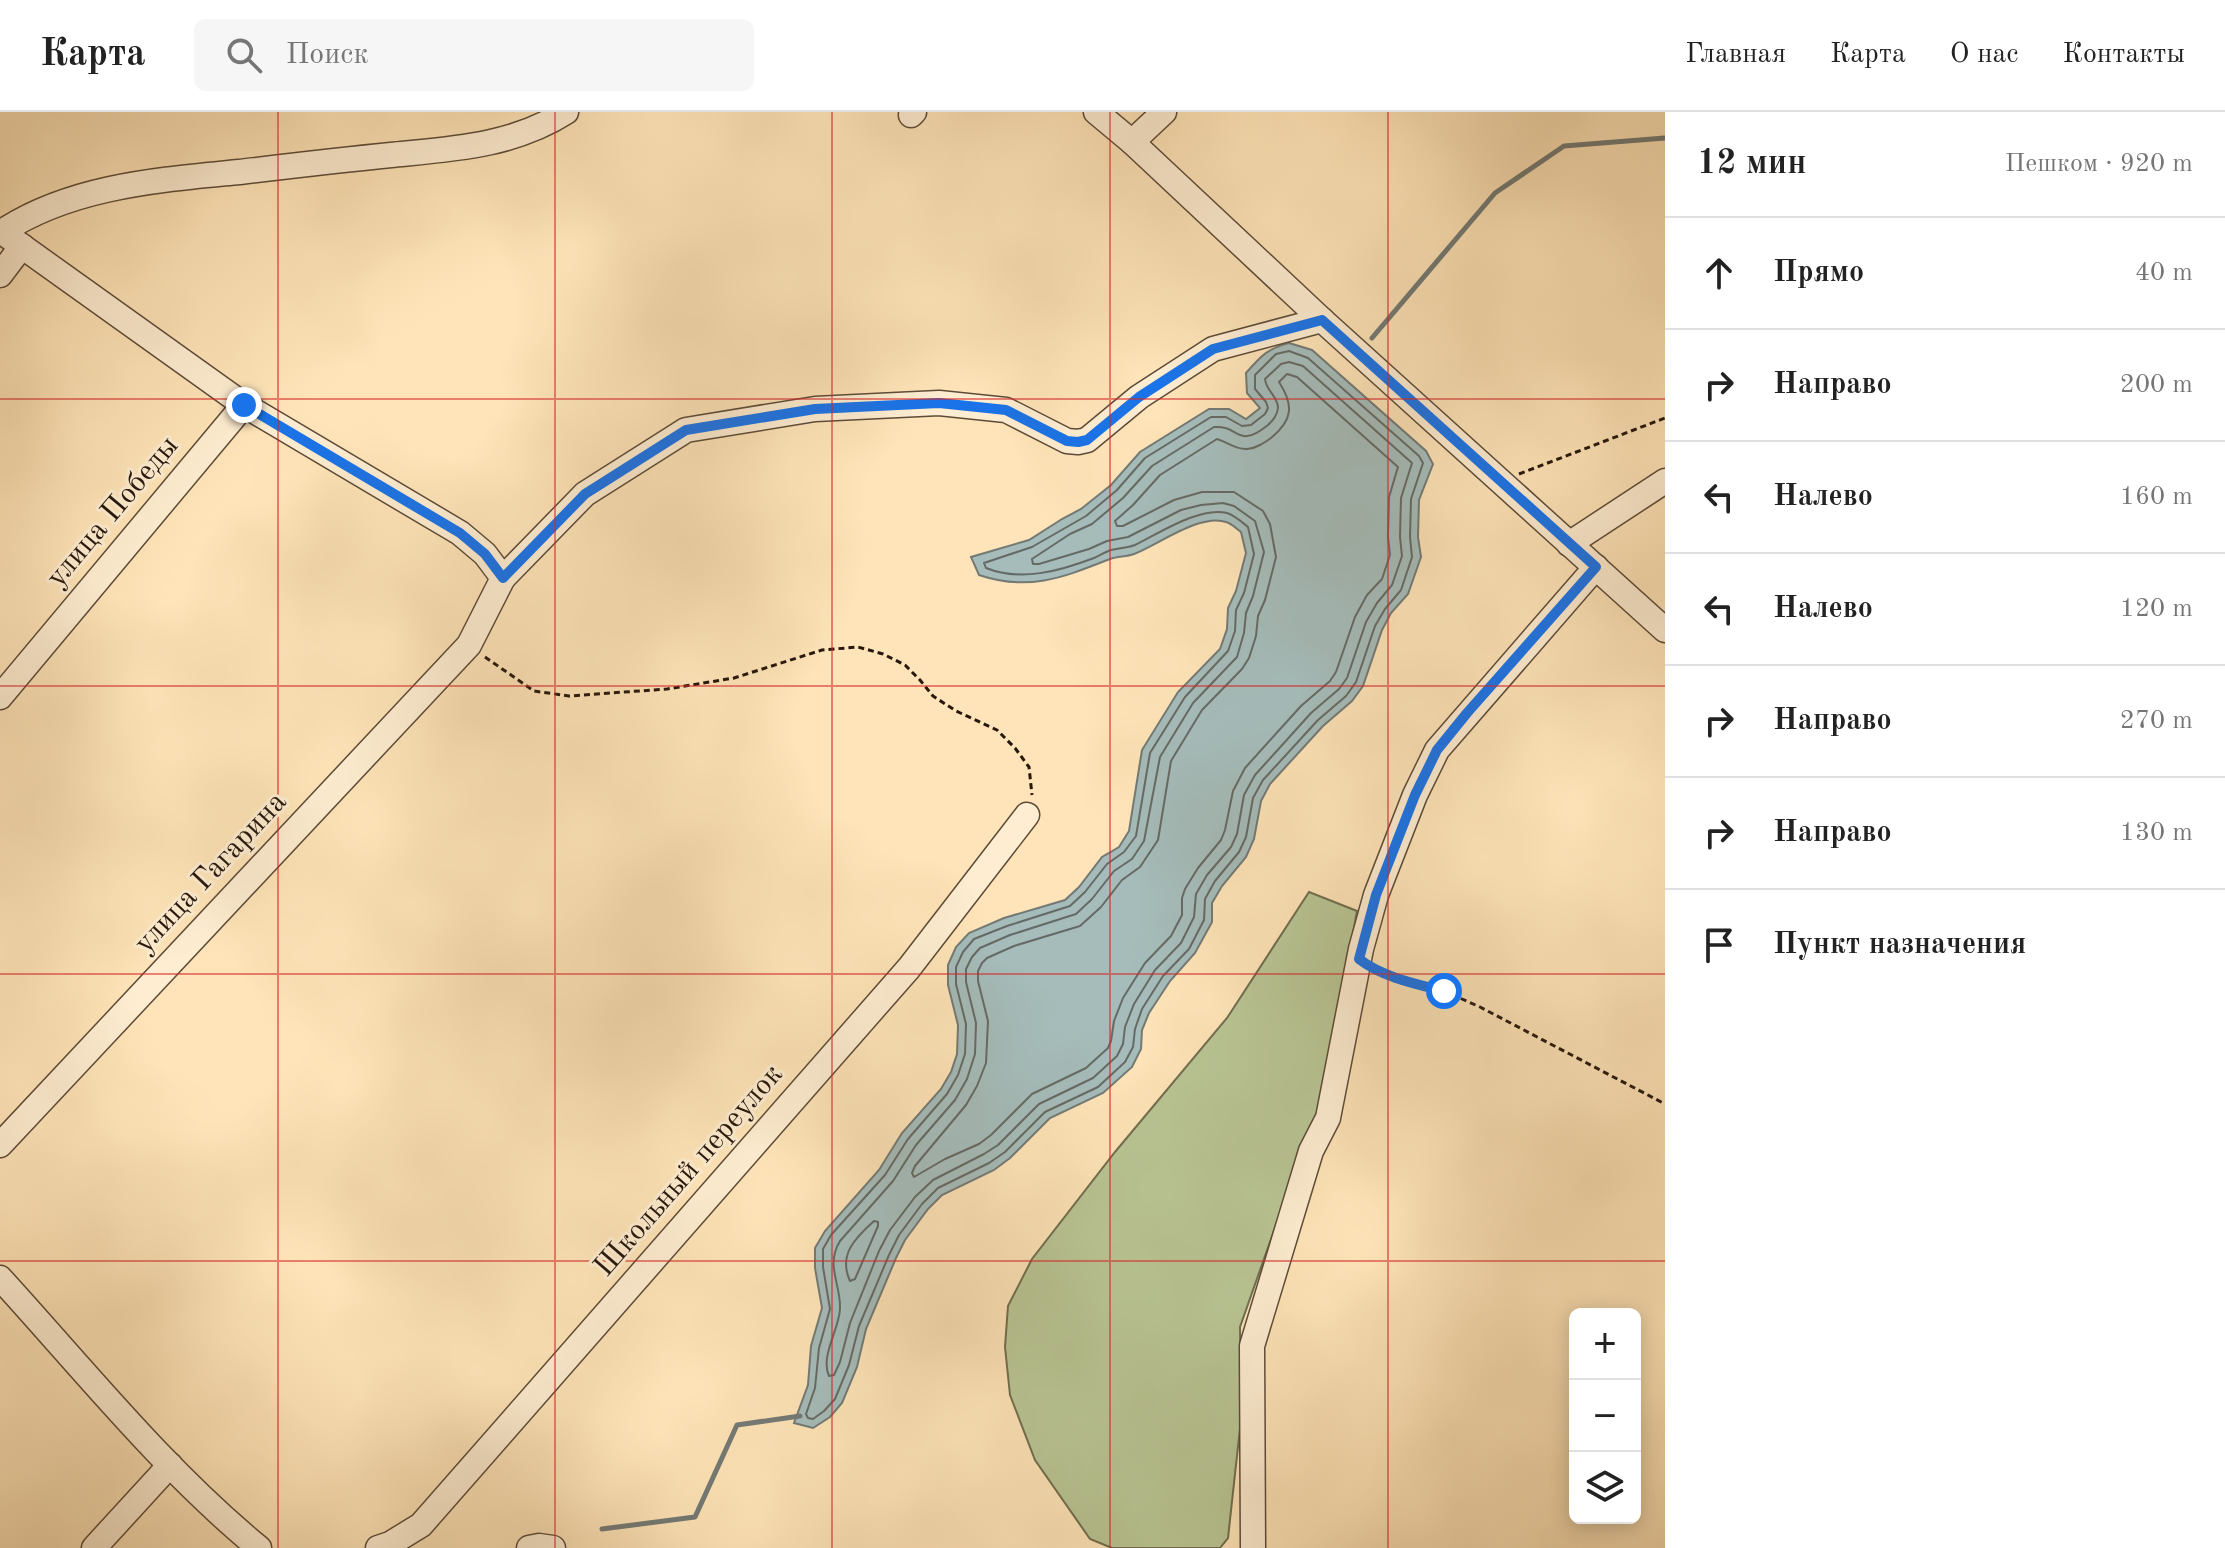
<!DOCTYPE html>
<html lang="ru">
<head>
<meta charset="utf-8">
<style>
	body { margin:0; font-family:"Old Standard TT",serif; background:#f6f6f6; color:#222 }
	.controls { position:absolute; right:24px; bottom:24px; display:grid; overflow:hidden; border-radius:12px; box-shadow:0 4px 20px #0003 }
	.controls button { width:72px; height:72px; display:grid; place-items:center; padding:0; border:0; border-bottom:2px solid #e0e0e0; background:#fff; color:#222; font:40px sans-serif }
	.stop { position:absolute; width:24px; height:24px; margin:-18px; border:6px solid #1a73e8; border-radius:50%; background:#fff }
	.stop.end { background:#1a73e8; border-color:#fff; box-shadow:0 2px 8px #0008 }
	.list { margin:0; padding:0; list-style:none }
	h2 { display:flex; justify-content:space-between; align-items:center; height:104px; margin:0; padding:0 32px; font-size:34px }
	h2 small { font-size:26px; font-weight:400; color:#767676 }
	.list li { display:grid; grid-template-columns:52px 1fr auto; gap:24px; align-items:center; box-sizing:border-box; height:112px; padding:0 32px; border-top:2px solid #e0e0e0 }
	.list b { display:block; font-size:30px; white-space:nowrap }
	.list em { font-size:26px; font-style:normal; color:#767676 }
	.icon { flex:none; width:44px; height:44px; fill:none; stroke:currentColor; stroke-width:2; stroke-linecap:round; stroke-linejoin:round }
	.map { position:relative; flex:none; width:1665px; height:1436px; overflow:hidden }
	header { display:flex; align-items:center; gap:48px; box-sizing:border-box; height:112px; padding:0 40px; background:#fff; border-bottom:2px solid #e0e0e0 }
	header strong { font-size:38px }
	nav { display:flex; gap:44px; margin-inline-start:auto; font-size:28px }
	.search { width:560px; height:72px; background:#f6f6f6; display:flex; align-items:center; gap:20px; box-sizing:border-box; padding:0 28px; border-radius:12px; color:#767676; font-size:30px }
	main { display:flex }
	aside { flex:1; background:#fff }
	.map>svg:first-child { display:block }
	.green { fill:#b9c594; stroke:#706e50; stroke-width:2 }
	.water { fill:#a5bcba; stroke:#737a75; stroke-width:2 }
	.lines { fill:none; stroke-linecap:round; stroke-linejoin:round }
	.shore { stroke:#666a64; stroke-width:2 }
	.stream { stroke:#737a75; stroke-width:5 }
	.minor-casing { stroke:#5d4b38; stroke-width:27 }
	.path { stroke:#27180d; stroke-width:3; stroke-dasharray:6 4; stroke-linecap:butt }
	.minor { stroke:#feedd1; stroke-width:24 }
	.route { stroke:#1a73e8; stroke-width:10 }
	.grid { fill:none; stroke:#d62828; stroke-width:2; stroke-opacity:0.55 }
	.labels { text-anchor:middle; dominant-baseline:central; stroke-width:6; stroke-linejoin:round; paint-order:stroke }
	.street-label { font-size:30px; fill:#27180d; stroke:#feedd1 }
</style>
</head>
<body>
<header>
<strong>Карта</strong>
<div class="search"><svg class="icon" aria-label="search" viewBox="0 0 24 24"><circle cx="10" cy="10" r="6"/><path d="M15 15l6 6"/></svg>Поиск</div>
<nav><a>Главная</a><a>Карта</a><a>О нас</a><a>Контакты</a></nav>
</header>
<main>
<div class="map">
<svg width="1665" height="1436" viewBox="0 0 1665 1436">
	<rect width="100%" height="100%" fill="#fee4b8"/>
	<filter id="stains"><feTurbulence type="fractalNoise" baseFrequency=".0025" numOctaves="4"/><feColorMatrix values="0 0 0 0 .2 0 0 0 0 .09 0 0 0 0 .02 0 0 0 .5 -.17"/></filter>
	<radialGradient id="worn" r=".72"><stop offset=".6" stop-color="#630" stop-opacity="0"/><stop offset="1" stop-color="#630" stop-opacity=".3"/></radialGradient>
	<path class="green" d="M1309,780L1357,799L1340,895L1327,994L1277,1110L1240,1215L1241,1307L1228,1426L1220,1436H1112L1090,1427L1035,1348L1010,1283L1005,1235L1008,1194L1032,1147L1115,1040L1227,906Z"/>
	<path class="water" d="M1289,231L1312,238L1426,339L1433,352L1419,388L1418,425L1421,445L1408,482L1391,501L1382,518L1363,574L1352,589L1323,614L1270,672L1261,689L1254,727L1246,745L1222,774L1212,791V810L1195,841L1170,869L1149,901L1142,918L1141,937L1132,955L1103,981L1050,1006L1010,1046L994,1058L942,1083L928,1097L905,1128L896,1146L866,1217L857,1255L842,1291L830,1305L813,1316L794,1311L808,1273L811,1234L822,1196L815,1156V1136L825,1119L879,1058L902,1021L941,977L951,960L957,942L958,913L948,873V853L956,835L969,821L1004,806L1065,788L1079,775L1102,745L1119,735L1129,719L1142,638L1178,580L1220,537L1227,517L1228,496L1236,479L1246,441L1241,420C1237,417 1231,411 1226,410C1200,401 1158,433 1134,442C1126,445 1118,444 1110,447C1064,465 1029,480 979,463L971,445L1029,428L1062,407L1081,397L1111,373L1140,340L1209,297H1229L1246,307L1260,296L1247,281L1246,261C1260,245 1268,236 1289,231Z"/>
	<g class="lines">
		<g class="shore">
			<path d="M1289,239L1308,246L1419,344L1423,351L1411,387L1410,425L1412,445L1401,478L1385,497L1375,514L1356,570L1346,584L1318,608L1263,668L1253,686L1246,725L1239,740L1215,769L1205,787L1204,808L1189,837L1163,864L1142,897L1135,917L1133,935L1125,950L1098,975L1045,1000L1005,1040L989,1051L938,1076L922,1092L899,1123L889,1143L859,1214L849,1253L835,1287L824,1299L813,1307L808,1306L806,1302L815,1276L819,1236L830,1197L823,1155V1137L831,1123L885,1063L908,1027L947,982L958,963L965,942L966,912L956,872V855L963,840L974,827L1007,814L1070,794L1085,780L1107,752L1124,740L1136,724L1150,641L1185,585L1228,539L1235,519L1236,498L1244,481L1254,442L1248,415C1242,410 1234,403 1227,401C1200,394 1158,422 1135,433C1127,436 1119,436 1111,438C1105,440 1099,444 1094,446C1060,459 1021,470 986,456L984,451L1032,435L1086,404L1117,378L1145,346L1211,305H1226L1242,314L1251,313L1265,302L1268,296L1266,290L1255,277V263L1276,242Z"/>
			<path d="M1289,250L1303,254L1412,351L1401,386L1400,425L1402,444L1392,473L1377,491L1366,510L1347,566L1339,577L1311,601L1255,663L1244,683L1237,722L1231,735L1207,763L1196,782L1194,805L1181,831L1155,858L1134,892L1125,915L1123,932L1117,944L1093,966L1039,992L998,1033L984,1042L933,1068L915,1085L890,1118L879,1139L850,1211L840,1250L834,1263L829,1264C820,1244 839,1218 840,1197C841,1171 825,1154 840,1129L893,1069L916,1033L955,988L967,967L975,942L976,911L966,870V857L972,845L980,836L1010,823L1076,802L1092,787L1114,759L1132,747L1144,729L1160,645L1193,591L1237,545L1244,521L1246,501L1253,484L1264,440L1255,409L1234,394L1223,391L1201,393L1181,398L1128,425L1107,429L1089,437L1039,452H1033L1032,447L1070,422L1092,412L1123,386L1152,354L1214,315C1240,313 1237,338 1268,313C1273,308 1277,304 1278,296C1278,284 1266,279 1265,267L1281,252Z"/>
			<path d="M1287,262L1297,265L1398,355L1389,385L1388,425L1390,443L1382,467L1367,483L1355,505L1336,560L1330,569L1301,594L1245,656L1233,679L1225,718L1221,728L1198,756L1185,777L1182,786V803L1171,824L1145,851L1123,886L1114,909L1111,929L1108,936L1086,956L1032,982L991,1023L979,1032L945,1047L914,1065L912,1061L915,1054L966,993L977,974L986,951L988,909L978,869V859L982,851L987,846L1014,834L1080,814L1101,795L1122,768L1140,755L1158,728L1171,649L1202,598L1242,557L1249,546L1256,524L1258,504L1265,488L1276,445L1270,412L1263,399L1234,380H1202L1174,388L1123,414H1117L1115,409L1133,393L1160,363L1217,327C1227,330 1236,338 1247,337C1257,336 1264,331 1271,326C1293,308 1294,293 1279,270Z"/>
			<path d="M874,1109L878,1110V1114L855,1167L850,1169C838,1143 855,1126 874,1109Z"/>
		</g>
		<g class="stream">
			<path d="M1372,226L1495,81L1564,34L1665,26"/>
			<path d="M602,1417L695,1405L737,1313L800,1304"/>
		</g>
		<g class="minor-casing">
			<g id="minor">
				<path d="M1096,0L1132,30L1322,208L1665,518"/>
				<path d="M911,3L914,0"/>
				<path d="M1132,30L1164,0"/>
				<path d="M0,121C70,74 158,68 239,60C290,54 340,48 391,43C452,37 513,34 566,0"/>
				<path d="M0,163L22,134"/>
				<path d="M1569,432L1665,369"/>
				<path d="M503,466L585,382L686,318L815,297L939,291L1006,298L1067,329L1078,330L1087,328L1139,285L1213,237L1322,208"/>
				<path d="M0,585L244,293"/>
				<path d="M0,1033L469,533L503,466L485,442L460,421L244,293L2,120"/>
				<path d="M0,1166C84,1258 163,1357 259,1436"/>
				<path d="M94,1436L170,1353"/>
				<path d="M378,1436L390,1432L421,1413L909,856L1027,703"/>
				<path d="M529,1436L539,1434L553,1436"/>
				<path d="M1253,1436L1252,1234L1311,1039L1328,1006L1361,837L1376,783L1415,683L1437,638L1596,455"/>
			</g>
		</g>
		<g class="path">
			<path d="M1519,362L1665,306"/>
			<path d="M485,545L534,579L569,584L667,577L734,566L822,538L858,535L883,542L905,553L920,568L933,584L956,599L997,618L1015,636L1029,655L1032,683"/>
			<path d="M1376,857L1408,869L1444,879L1480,895L1665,992"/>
		</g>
		<use href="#minor" class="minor"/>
	</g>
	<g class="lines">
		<path class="route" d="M244,293L460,421L485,442L503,466L585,382L686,318L815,297L939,291L1006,298L1067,329L1078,330L1087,328L1139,285L1213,237L1322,208L1596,455L1467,601L1437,638L1415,683L1376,783L1359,847C1382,865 1416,872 1444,879"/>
	</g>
	<path class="grid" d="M278,0V1436M555,0V1436M832,0V1436M1110,0V1436M1388,0V1436M0,287H1665M0,574H1665M0,862H1665M0,1149H1665"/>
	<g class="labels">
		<g class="street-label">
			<text transform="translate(113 400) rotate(-50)">улица Победы</text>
			<text transform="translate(211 761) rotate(-47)">улица Гагарина</text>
			<text transform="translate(689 1059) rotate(-49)">Школьный переулок</text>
		</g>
	</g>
	<rect width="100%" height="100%" filter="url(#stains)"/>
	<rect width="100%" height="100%" fill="url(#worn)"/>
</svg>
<div class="controls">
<button>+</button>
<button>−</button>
<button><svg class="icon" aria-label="layers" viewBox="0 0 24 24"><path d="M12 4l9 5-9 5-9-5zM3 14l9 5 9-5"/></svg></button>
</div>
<div class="stop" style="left:1444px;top:879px"></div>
<div class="stop end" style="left:244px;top:293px"></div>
</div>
<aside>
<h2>12 мин<small>Пешком · 920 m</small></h2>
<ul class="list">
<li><svg class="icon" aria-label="ahead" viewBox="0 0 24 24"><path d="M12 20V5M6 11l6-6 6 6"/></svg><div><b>Прямо</b></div><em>40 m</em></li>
<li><svg class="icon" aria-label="right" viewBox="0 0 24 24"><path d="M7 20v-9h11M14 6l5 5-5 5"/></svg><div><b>Направо</b></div><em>200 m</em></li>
<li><svg class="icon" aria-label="left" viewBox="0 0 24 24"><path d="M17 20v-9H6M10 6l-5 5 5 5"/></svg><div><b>Налево</b></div><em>160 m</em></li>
<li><svg class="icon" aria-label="left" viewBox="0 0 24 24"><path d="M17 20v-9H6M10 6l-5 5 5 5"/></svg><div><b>Налево</b></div><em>120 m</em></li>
<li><svg class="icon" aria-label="right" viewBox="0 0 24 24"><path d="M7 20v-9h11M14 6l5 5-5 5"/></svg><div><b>Направо</b></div><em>270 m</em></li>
<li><svg class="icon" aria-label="right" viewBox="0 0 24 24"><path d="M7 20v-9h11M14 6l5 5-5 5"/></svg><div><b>Направо</b></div><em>130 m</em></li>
<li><svg class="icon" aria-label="arrive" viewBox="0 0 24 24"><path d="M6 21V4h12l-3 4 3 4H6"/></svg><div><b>Пункт назначения</b></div></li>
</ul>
</aside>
</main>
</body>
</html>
